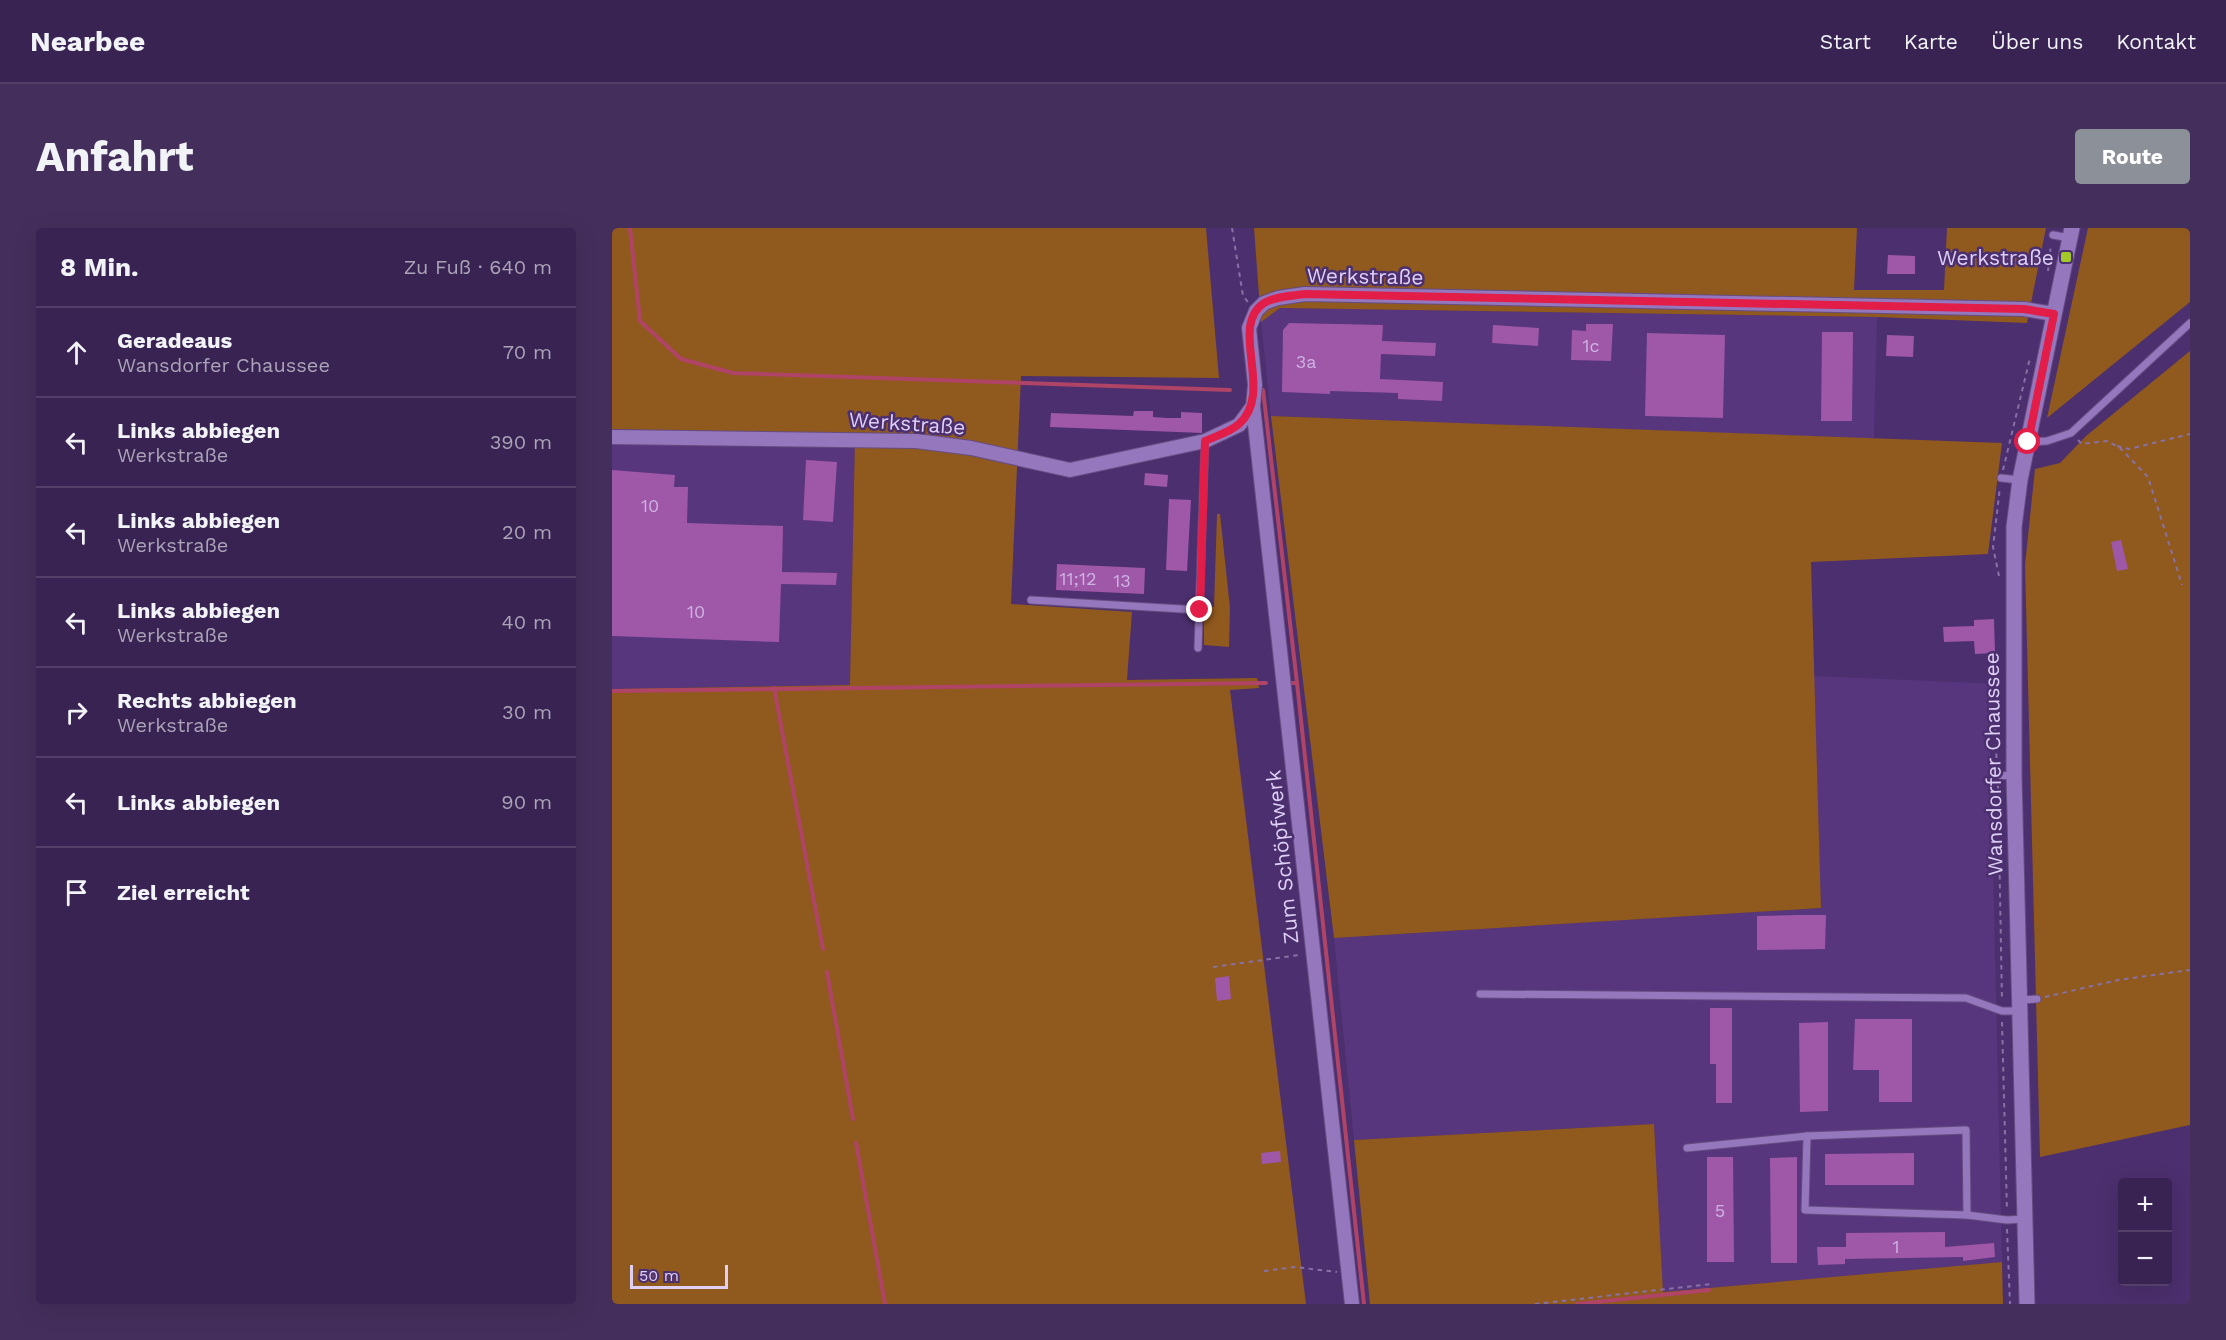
<!DOCTYPE html>
<html lang="de">
<head>
<meta charset="utf-8">
<style>
	body { margin:0; font-family:"Work Sans",sans-serif; background:#442f5c; color:#f1f3f6 }
	.controls { position:absolute; right:18px; bottom:18px; display:grid; overflow:hidden; border-radius:6px; box-shadow:0 6px 24px #0002 }
	.controls button { width:54px; height:54px; display:grid; place-items:center; padding:0; border:0; border-bottom:2px solid #534069; background:#392352; color:#f1f3f6; font:30px sans-serif }
	.scale { position:absolute; left:18px; bottom:15px; width:98px; box-sizing:border-box; padding-left:6px; border:3px solid #ded0f5; border-top:0; font-size:16px; line-height:21px; white-space:nowrap; color:#ded0f5; -webkit-text-stroke:4px #4c2f6e; paint-order:stroke }
	.stop { position:absolute; width:18px; height:18px; margin:-14px; border:4px solid #e11d48; border-radius:50%; background:#fff }
	.stop.end { background:#e11d48; border-color:#fff; box-shadow:0 2px 6px #0008 }
	.list { margin:0; padding:0; list-style:none }
	h2 { display:flex; justify-content:space-between; align-items:center; height:78px; margin:0; padding:0 24px; font-size:26px }
	h2 small { font-size:20px; font-weight:400; color:#aba4b8 }
	.list li { display:grid; grid-template-columns:39px 1fr auto; gap:18px; align-items:center; box-sizing:border-box; height:90px; padding:0 24px; border-top:2px solid #534069 }
	.list b { display:block; font-size:22px; white-space:nowrap }
	.list p { margin:0; font-size:20px; white-space:nowrap; color:#aba4b8 }
	.list em { font-size:20px; font-style:normal; color:#aba4b8 }
	.icon { flex:none; width:33px; height:33px; fill:none; stroke:currentColor; stroke-width:2; stroke-linecap:round; stroke-linejoin:round }
	.map { position:relative; flex:none; width:1578px; height:1076px; overflow:hidden; border-radius:6px }
	header { display:flex; align-items:center; gap:36px; box-sizing:border-box; height:84px; padding:0 30px; background:#392352; border-bottom:2px solid #534069 }
	header strong { font-size:28px }
	nav { display:flex; gap:33px; margin-inline-start:auto; font-size:21px }
	.intro { display:flex; align-items:center; justify-content:space-between; box-sizing:border-box; height:144px; padding:0 36px }
	h1 { margin:0; font-size:42px }
	.button { padding:15px 27px; border-radius:6px; background:#8c9099; color:#fff; font-size:21px; font-weight:700 }
	main { display:flex; gap:36px; padding:0 36px }
	aside { flex:1; background:#392352; border-radius:6px; box-shadow:0 6px 24px #0002 }
	.map>svg:first-child { display:block }
	.built { fill:#57367d }
	.green { fill:#90591e }
	.lines { fill:none; stroke-linecap:round; stroke-linejoin:round }
	.stream { stroke:#af4466; stroke-width:4 }
	.building { fill:#9f57a8 }
	.lane-casing { stroke:#664c82; stroke-width:9 }
	.street-casing { stroke:#664c82; stroke-width:16 }
	.secondary-casing { stroke:#664c82; stroke-width:17 }
	.path { stroke:#8871a5; stroke-width:2; stroke-dasharray:4.5 4.5; stroke-linecap:butt }
	.lane { stroke:#9577bd; stroke-width:7 }
	.street { stroke:#9577bd; stroke-width:14 }
	.secondary { stroke:#9577bd; stroke-width:15 }
	.route { stroke:#e11d48; stroke-width:8 }
	.poi-dot { fill:#a2c928; stroke:#4c2f6e; stroke-width:2 }
	.labels { text-anchor:middle; dominant-baseline:central; stroke-width:5; stroke-linejoin:round; paint-order:stroke }
	.number-label { font-size:18px; fill:#ceb2e2 }
	.poi-label { font-size:21px; fill:#ded0f5; stroke:#4c2f6e; text-anchor:end }
	.street-label { font-size:21px; fill:#ded0f5; stroke:#4c2f6e }
</style>
</head>
<body>
<header>
<strong>Nearbee</strong>
<nav><a>Start</a><a>Karte</a><a>Über uns</a><a>Kontakt</a></nav>
</header>
<div class="intro"><h1>Anfahrt</h1><a class="button">Route</a></div>
<main>
<aside>
<h2>8 Min.<small>Zu Fuß · 640 m</small></h2>
<ul class="list">
<li><svg class="icon" aria-label="ahead" viewBox="0 0 24 24"><path d="M12 20V5M6 11l6-6 6 6"/></svg><div><b>Geradeaus</b><p>Wansdorfer Chaussee</p></div><em>70 m</em></li>
<li><svg class="icon" aria-label="left" viewBox="0 0 24 24"><path d="M17 20v-9H6M10 6l-5 5 5 5"/></svg><div><b>Links abbiegen</b><p>Werkstraße</p></div><em>390 m</em></li>
<li><svg class="icon" aria-label="left" viewBox="0 0 24 24"><path d="M17 20v-9H6M10 6l-5 5 5 5"/></svg><div><b>Links abbiegen</b><p>Werkstraße</p></div><em>20 m</em></li>
<li><svg class="icon" aria-label="left" viewBox="0 0 24 24"><path d="M17 20v-9H6M10 6l-5 5 5 5"/></svg><div><b>Links abbiegen</b><p>Werkstraße</p></div><em>40 m</em></li>
<li><svg class="icon" aria-label="right" viewBox="0 0 24 24"><path d="M7 20v-9h11M14 6l5 5-5 5"/></svg><div><b>Rechts abbiegen</b><p>Werkstraße</p></div><em>30 m</em></li>
<li><svg class="icon" aria-label="left" viewBox="0 0 24 24"><path d="M17 20v-9H6M10 6l-5 5 5 5"/></svg><div><b>Links abbiegen</b></div><em>90 m</em></li>
<li><svg class="icon" aria-label="arrive" viewBox="0 0 24 24"><path d="M6 21V4h12l-3 4 3 4H6"/></svg><div><b>Ziel erreicht</b></div></li>
</ul>
</aside>
<div class="map">
<svg width="1578" height="1076" viewBox="0 0 1578 1076">
	<rect width="100%" height="100%" fill="#4c2f6e"/>
	<g class="built">
		<path d="M668,80L1265,89L1262,211L659,188L649,94Z"/>
		<path d="M0,201L243,207L238,457L0,461Z"/>
		<path d="M1202,448L1389,456L1378,503L1390,1034L1051,1064L1042,896L742,912L722,710L1209,680Z"/>
	</g>
	<g class="green">
		<path d="M0,0H594L607,150L409,148L399,376L520,384L515,452L645,450L647,460L618,462L694,1076H0V461L238,457L243,208L0,201Z"/>
		<path d="M642,0H1245L1242,62H1332L1335,0H1434L1415,95L1265,89L668,80L649,94Z"/>
		<path d="M1476,0H1578V74L1435,190Z"/>
		<path d="M1578,123V897L1428,929L1413,337L1423,241L1448,235L1474,208Z"/>
		<path d="M659,188L1390,215L1376,326L1199,334L1209,680L722,710Z"/>
		<path d="M605,286H608L618,380L617,419L592,417V378L602,379Z"/>
		<path d="M1042,896L1051,1064L1390,1034L1391,1076H758L742,912Z"/>
	</g>
	<g class="lines">
		<g class="stream">
			<path d="M18,0L28,93L69,131L121,145L618,162"/>
			<path d="M651,162L685,455"/>
			<path d="M679,455H685L752,1076"/>
			<path d="M162,460L211,721"/>
			<path d="M0,463L654,455"/>
			<path d="M215,744L241,891"/>
			<path d="M244,915L273,1076"/>
			<path d="M965,1076L1097,1062"/>
		</g>
	</g>
	<g class="building">
		<path d="M1276,27L1303,28V46H1275Z"/>
		<path d="M677,95L771,97L770,113L824,115L823,128L769,126L768,151L831,154L830,173L786,171V165L718,163V166L670,164L671,102Z"/>
		<path d="M974,96H1001L999,133L959,132L960,102L974,103Z"/>
		<path d="M881,97L927,100L926,118L880,115Z"/>
		<path d="M1210,104H1241L1240,193H1209Z"/>
		<path d="M1035,105L1113,107L1111,190L1033,188Z"/>
		<path d="M1275,107L1302,108L1301,129L1274,128Z"/>
		<path d="M522,183H541V189L555,190H569V184L590,185V205L438,199L439,185L521,188Z"/>
		<path d="M194,232L225,234L221,294L191,292Z"/>
		<path d="M0,242L63,247L62,259H76L75,295L171,298L170,344L225,345L224,357L169,356L167,414L0,408Z"/>
		<path d="M533,245L556,247L555,259L532,257Z"/>
		<path d="M557,271L579,272L575,343L554,342Z"/>
		<path d="M1509,312L1516,341L1505,343L1499,314Z"/>
		<path d="M445,336L533,340L532,366L444,362Z"/>
		<path d="M1382,391L1383,425L1363,426L1362,413L1332,414L1331,399L1362,398V392Z"/>
		<path d="M1185,687H1214L1213,721L1145,722V688Z"/>
		<path d="M617,748L619,771L605,773L603,750Z"/>
		<path d="M1098,780H1120V875H1104V836H1098Z"/>
		<path d="M1243,791H1300V874H1267V842H1241Z"/>
		<path d="M1216,794V883L1188,884L1187,795Z"/>
		<path d="M668,923L669,934L650,936L649,925Z"/>
		<path d="M1302,925V957H1213V926Z"/>
		<path d="M1095,929H1121L1122,1034H1095Z"/>
		<path d="M1185,929V1035H1159L1158,930Z"/>
		<path d="M1333,1004V1019L1382,1015L1383,1029L1351,1033V1029L1233,1031V1036L1206,1037L1205,1019H1234V1005Z"/>
	</g>
	<g class="lines">
		<g class="lane-casing">
			<g id="lane">
				<path d="M1441,7L1458,10"/>
				<path d="M1416,214L1435,213L1459,205L1578,95"/>
				<path d="M1389,250L1408,252"/>
				<path d="M419,372L587,382"/>
				<path d="M586,420L593,213"/>
				<path d="M1386,548L1402,547"/>
				<path d="M868,766L1354,770L1390,783H1408"/>
				<path d="M1407,772L1425,771"/>
				<path d="M1195,908L1193,982L1355,987L1395,992L1413,991"/>
				<path d="M1075,920L1195,908L1354,902L1355,987"/>
			</g>
		</g>
		<g class="street-casing">
			<g id="street">
				<path d="M641,178L740,1076"/>
				<path d="M0,209L304,213L359,220L458,242L593,213L627,197L641,178L643,157L637,100L644,83L652,75L666,70L693,66L1412,81L1442,86"/>
			</g>
		</g>
		<g class="secondary-casing">
			<path id="secondary" d="M1415,1076L1402,547V299L1408,252L1460,0"/>
		</g>
		<g class="path">
			<path d="M620,0L631,68L636,74"/>
			<path d="M1436,43L1439,16"/>
			<path d="M1466,212L1470,216L1495,213L1508,220L1536,249L1570,357"/>
			<path d="M1505,218L1517,221L1578,206"/>
			<path d="M1391,242L1418,130"/>
			<path d="M1387,348L1381,319L1388,259"/>
			<path d="M1385,539L1383,503L1387,485"/>
			<path d="M1386,557L1390,773"/>
			<path d="M601,739L687,727"/>
			<path d="M1433,769L1506,752L1578,742"/>
			<path d="M1390,794L1395,983"/>
			<path d="M1395,1001L1398,1076"/>
			<path d="M652,1043L683,1039L725,1044"/>
			<path d="M923,1076L1099,1056"/>
		</g>
		<use href="#lane" class="lane"/>
		<use href="#street" class="street"/>
		<use href="#secondary" class="secondary"/>
	</g>
	<g class="lines">
		<path class="route" d="M588,382L593,213C604,208 618,204 627,196C663,164 616,99 652,75C664,68 680,68 693,66L1412,81L1442,86L1416,214"/>
	</g>
	<rect class="poi-dot" x="1448" y="23" width="12" height="12" rx="3"/>
	<g class="labels">
		<g class="number-label">
			<text x="979" y="117">1c</text>
			<text x="694" y="133">3a</text>
			<text x="38" y="277">10</text>
			<text x="466" y="350">11;12</text>
			<text x="510" y="352">13</text>
			<text x="84" y="383">10</text>
			<text x="1108" y="982">5</text>
			<text x="1284" y="1018">1</text>
		</g>
		<g class="poi-label">
			<text x="1442" y="29">Werkstraße</text>
		</g>
		<g class="street-label">
			<text transform="translate(753 48) rotate(1)">Werkstraße</text>
			<text transform="translate(295 195) rotate(4)">Werkstraße</text>
			<text transform="translate(1381 536) rotate(-91)">Wansdorfer Chaussee</text>
			<text transform="translate(670 629) rotate(-96)">Zum Schöpfwerk</text>
		</g>
	</g>
</svg>
<div class="controls">
<button>+</button>
<button>−</button>
</div>
<div class="scale">50 m</div>
<div class="stop" style="left:1416px;top:214px"></div>
<div class="stop end" style="left:588px;top:382px"></div>
</div>
</main>
</body>
</html>
